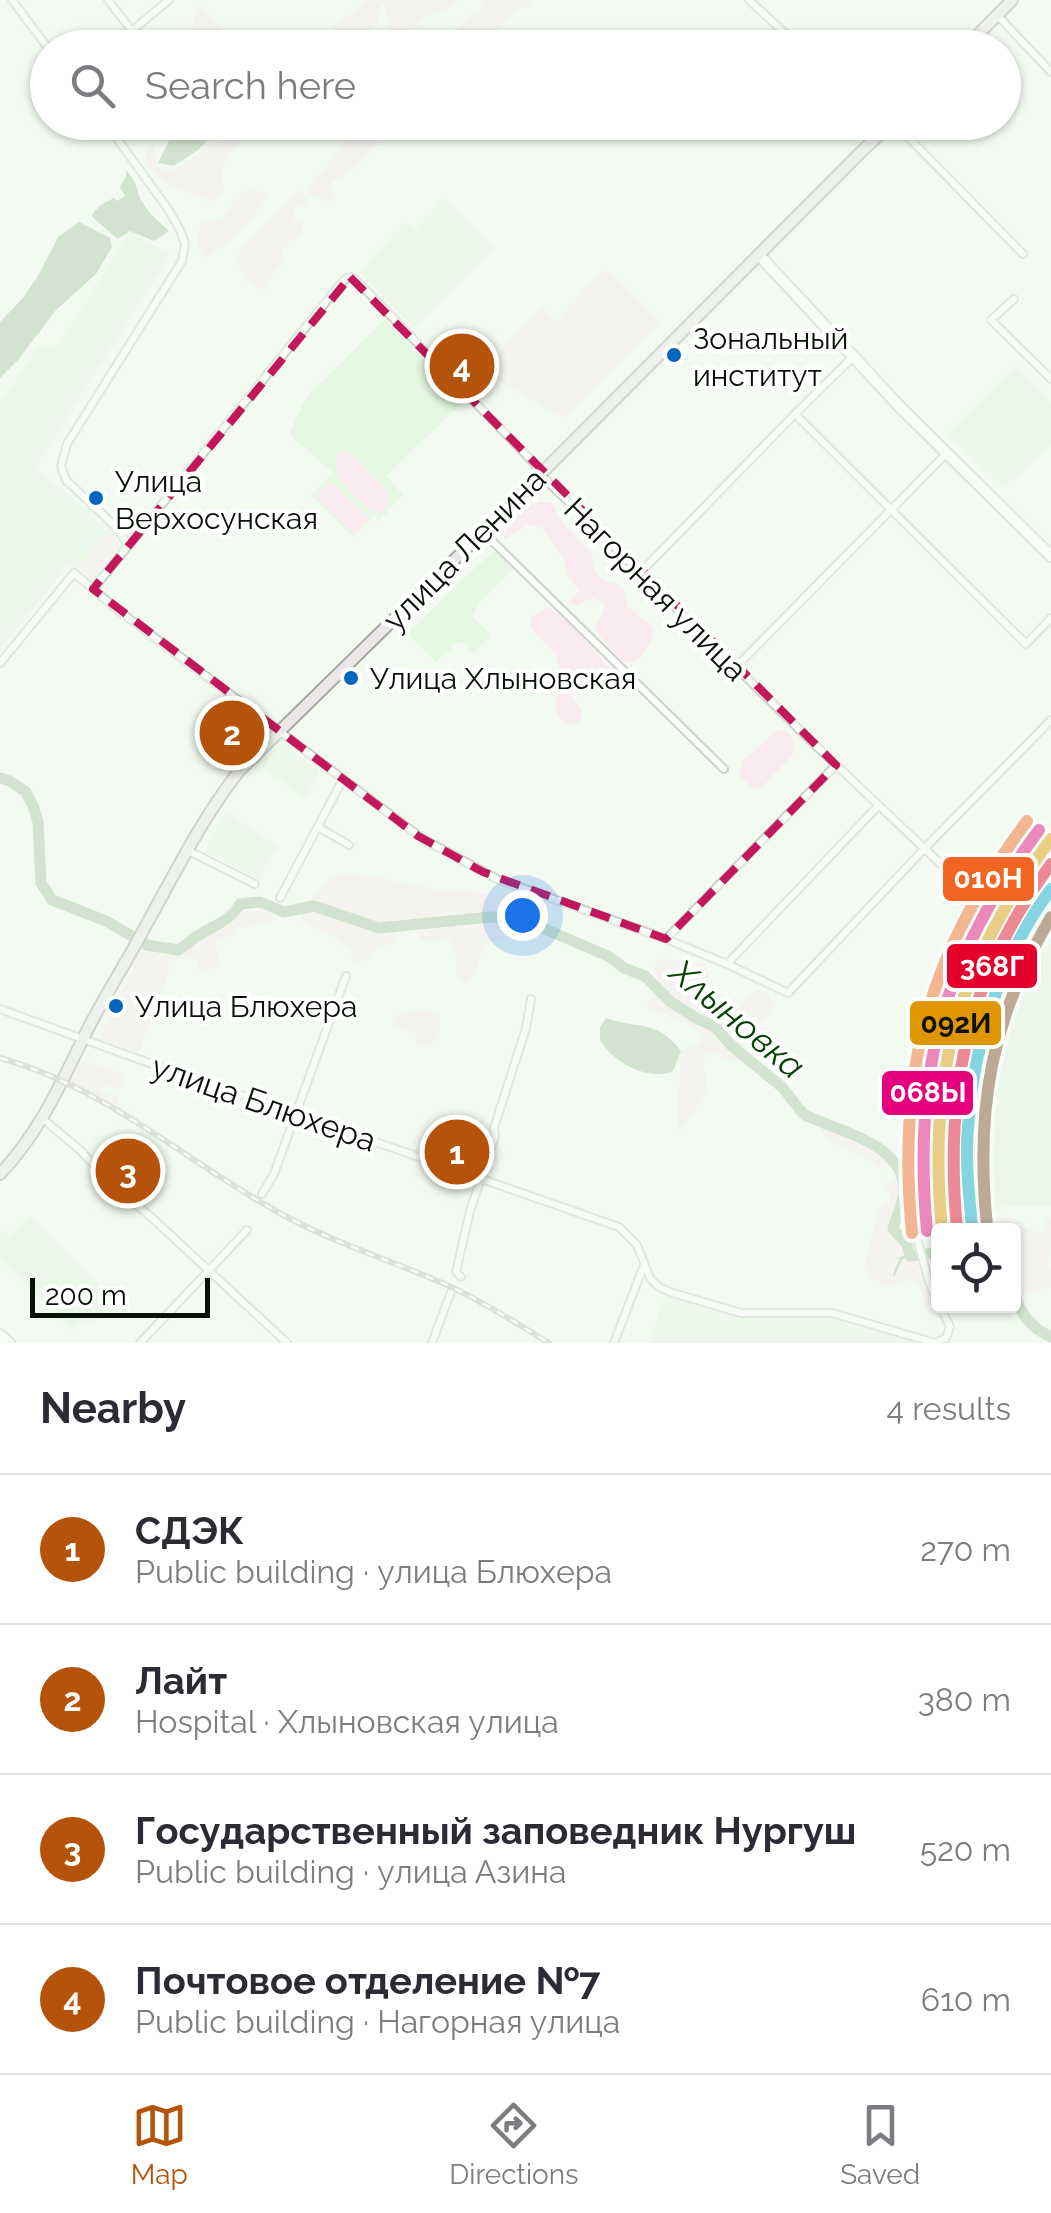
<!DOCTYPE html>
<html lang="en">
<head>
<meta charset="utf-8">
<style>
	body { margin:0; font-family:Raleway,sans-serif; background:#f2f2f3; color:#2b2b33 }
	.controls { position:absolute; right:30px; bottom:30px; display:grid; overflow:hidden; border-radius:10px; box-shadow:0 2px 8px #0004 }
	.controls button { width:90px; height:90px; display:grid; place-items:center; padding:0; border:0; border-bottom:2px solid #e1e1e2; background:#fff; color:#2b2b33; font:50px sans-serif }
	.scale { position:absolute; left:30px; bottom:25px; width:180px; box-sizing:border-box; padding-left:10px; border:5px solid #081007; border-top:0; font-size:28px; line-height:35px; white-space:nowrap; color:#081007; -webkit-text-stroke:8px #fff; paint-order:stroke }
	.you { position:absolute; left:522px; top:915px; width:35px; height:35px; margin:-25px; border:8px solid #fff; border-radius:50%; background:#1a73e8; box-shadow:0 0 0 15px #1a73e833 }
	.badge { display:grid; place-items:center; width:65px; height:65px; border-radius:50%; background:#b45309; color:#fff; font-size:32px; font-weight:700 }
	.pin { position:absolute; translate:-50% -50%; border:5px solid #fff; box-shadow:0 2px 10px #0006 }
	.list { margin:0; padding:0; list-style:none }
	h2 { display:flex; justify-content:space-between; align-items:center; height:130px; margin:0; padding:0 40px; font-size:42px }
	h2 small { font-size:32px; font-weight:400; color:#7c7c81 }
	.list li { display:grid; grid-template-columns:65px 1fr auto; gap:30px; align-items:center; box-sizing:border-box; height:150px; padding:0 40px; border-top:2px solid #e1e1e2 }
	.list b { display:block; font-size:38px; white-space:nowrap }
	.list p { margin:0; font-size:32px; white-space:nowrap; color:#7c7c81 }
	.list em { font-size:32px; font-style:normal; color:#7c7c81 }
	.icon { flex:none; width:55px; height:55px; fill:none; stroke:currentColor; stroke-width:2; stroke-linecap:round; stroke-linejoin:round }
	.map { position:relative; flex:none; width:1051px; height:1343px; overflow:hidden }
	.search { position:absolute; background:#fff; box-shadow:0 2px 8px #0004; left:30px; right:30px; top:30px; height:110px; display:flex; align-items:center; gap:25px; box-sizing:border-box; padding:0 35px; border-radius:55px; color:#7c7c81; font-size:38px }
	.sheet { height:730px; background:#fff }
	nav { display:flex; justify-content:space-around; align-items:center; box-sizing:border-box; height:140px; border-top:2px solid #e1e1e2; background:#fff; font-size:28px; color:#7c7c81 }
	nav a { display:grid; justify-items:center; gap:5px }
	nav .on { color:#b45309 }
	.map>svg:first-child { display:block }
	.built { fill:#e5f9e2 }
	.green { fill:#f9ebf0 }
	.water { fill:#abcaa7 }
	.lines { fill:none; stroke-linecap:round; stroke-linejoin:round }
	.stream { stroke:#abcaa7; stroke-width:2.5 }
	.river { stroke:#abcaa7; stroke-width:11 }
	.street-casing { stroke:#cad2c9; stroke-width:10 }
	.secondary-casing { stroke:#cad2c9; stroke-width:14 }
	.primary-casing { stroke:#aba7a7; stroke-width:14 }
	.street { stroke:#fdfefd; stroke-width:6 }
	.secondary { stroke:#fdfefd; stroke-width:10 }
	.primary { stroke:#ebe7e9; stroke-width:10 }
	.rail-casing { stroke:#c2c4c1; stroke-width:6 }
	.rail { stroke:#fff; stroke-width:2.5; stroke-dasharray:8; stroke-linecap:butt }
	.rail-1-casing { stroke:#fff; stroke-width:20 }
	.rail-2-casing { stroke:#fff; stroke-width:20 }
	.rail-3-casing { stroke:#fff; stroke-width:20 }
	.rail-4-casing { stroke:#fff; stroke-width:20 }
	.rail-5-casing { stroke:#fff; stroke-width:20 }
	.rail-6-casing { stroke:#fff; stroke-width:20 }
	.rail-1 { stroke:#df9701; stroke-width:12 }
	.rail-2 { stroke:#e4002b; stroke-width:12 }
	.rail-3 { stroke:#e5007d; stroke-width:12 }
	.rail-4 { stroke:#00a9ce; stroke-width:12 }
	.rail-5 { stroke:#f26522; stroke-width:12 }
	.rail-6 { stroke:#7a4b2a; stroke-width:12 }
	.marked { fill:none; stroke:#c2185b; stroke-width:8; stroke-dasharray:20 12; stroke-linejoin:round }
	.bus-dot { fill:#0065bd; stroke:#fff; stroke-width:4 }
	.labels { text-anchor:middle; dominant-baseline:central; stroke-width:9; stroke-linejoin:round; paint-order:stroke }
	.bus-label { font-size:30px; fill:#081007; stroke:#fff; text-anchor:start }
	.street-label { font-size:32px; fill:#081007; stroke:#fff }
	.water-label { font-size:35px; font-style:italic; fill:#054200; stroke:#fff }
	.line-badge { stroke:#fff; stroke-width:4 }
	.badge-label { font-size:28px; text-anchor:middle; font-weight:bold; fill:#fff }
	.pale-badge-label { font-size:28px; text-anchor:middle; font-weight:bold; fill:#111 }
</style>
</head>
<body>
<div class="map">
<svg width="1051" height="1343" viewBox="0 0 1051 1343">
	<rect width="100%" height="100%" fill="#f2faf1"/>
	<g class="built">
		<path d="M445,198L495,248L414,328L360,273L405,222L415,230Z"/>
		<path d="M130,231L170,255L35,468L110,529L119,540V548L92,581H89L66,564L61,574L0,649V403L39,347L59,346Z"/>
		<path d="M385,320L464,400L386,476L403,495L379,521L374,516L354,537L311,496L333,473L289,434L307,396Z"/>
		<path d="M1015,366L1051,403V445L1004,488L948,433Z"/>
		<path d="M496,548L515,567L482,599L472,616L491,635L474,653L463,643L458,642L436,662L407,634Z"/>
		<path d="M280,742L319,771L306,798L259,765Z"/>
		<path d="M226,811L279,847L275,854L272,853L259,879L204,851Z"/>
		<path d="M1051,878V1206H1002L1001,1210L985,1211L980,1124L1005,967L1019,942H1023L1025,933L1050,888L1048,886Z"/>
		<path d="M31,1216L115,1300L91,1324L87,1320L82,1324L79,1321L72,1329L0,1257V1228L10,1237Z"/>
		<path d="M666,1296L766,1319H834L916,1343H648Z"/>
	</g>
	<g class="green">
		<path d="M368,0L381,2L378,22L345,47H311L332,28Z"/>
		<path d="M382,0H457C447,13 430,13 418,24C412,31 406,37 399,44C388,31 390,15 382,0Z"/>
		<path d="M485,0H531L530,6L517,8L482,47H436L474,13L479,14Z"/>
		<path d="M200,5L235,42L226,48H151L148,45L156,36H173L191,30Z"/>
		<path d="M240,122L264,123L229,153L221,169L224,189L212,202L163,182L149,168L144,151L154,144L157,166L171,173C194,155 219,144 240,122Z"/>
		<path d="M357,123H411L374,148L339,180L333,179L328,190L335,198L331,202L307,194L314,183L312,178L322,174Z"/>
		<path d="M249,188L268,194L250,222L219,249L205,258L197,245L201,223L221,220L233,203Z"/>
		<path d="M299,190L307,202L302,207L297,206L294,212V221H299L303,226L302,232L283,248L280,258L286,259L275,271L263,291L248,281L236,261L241,248Z"/>
		<path d="M605,269L660,322L563,418L482,370L542,307L556,321Z"/>
		<path d="M345,451L351,453L389,492L391,500L382,513H374C356,496 328,481 337,454Z"/>
		<path d="M330,481L370,518L354,535L315,497Z"/>
		<path d="M544,502L552,503L561,521L593,556C591,576 601,581 618,584L624,591L628,607L652,627C656,640 645,652 636,661L624,663L595,631C596,621 605,612 604,603L593,598L586,600L578,607L569,602L579,590L567,575L564,559L541,527L527,525L506,539L504,537C508,516 523,504 544,502Z"/>
		<path d="M110,529L120,545L96,577L89,581L75,570Z"/>
		<path d="M547,607L569,623L612,671L616,679L612,687C599,693 598,687 587,682L574,686L572,696L583,712L581,719L576,723L566,724L557,715L555,702L562,683L556,655L529,626L532,617Z"/>
		<path d="M783,730C792,734 795,744 793,754C788,761 782,766 776,772C761,790 754,795 739,774L743,761L776,731Z"/>
		<path d="M344,874C375,876 406,885 438,890C456,893 532,888 528,917C526,937 500,940 485,944L474,973L466,983L456,977L457,955L448,937L435,941L421,939L414,924L408,919L399,924L394,942L378,947L359,965L354,964L351,949C342,945 338,938 330,934C319,928 311,929 301,918C307,900 325,878 344,874Z"/>
		<path d="M260,901L264,902C269,908 274,913 271,922L266,924L261,921L247,928L237,927L233,934L217,940L212,946L216,945L220,967L199,971L196,958L167,959L170,968L139,1052L135,1053L99,1039L141,950C156,949 166,956 179,956C192,942 207,933 223,923C228,921 231,916 236,913C243,909 252,910 259,910L256,906V902Z"/>
		<path d="M663,959L705,964L709,974C706,983 702,991 709,998C721,998 726,1010 739,1008L754,993L761,990L769,995L773,1004L768,1015L742,1038L748,1055L744,1061L728,1060L713,1051L706,1054C699,1071 707,1072 707,1087C707,1094 686,1125 680,1130L678,1128L680,1055L687,1047L699,1045L702,1036C684,1012 659,1021 646,1003L660,989L654,967L656,962Z"/>
		<path d="M937,1006L943,1010L945,1031L935,1084L930,1129V1171L937,1226L935,1234L926,1238L922,1234L910,1118L913,1105L924,1094L923,1086L917,1077C921,1058 921,1017 937,1006Z"/>
		<path d="M413,1011C423,1011 434,1010 440,1018C440,1029 437,1042 427,1048L416,1044C419,1028 403,1030 393,1026L394,1019L401,1014Z"/>
		<path d="M84,1061L126,1075L118,1091L104,1083L100,1090L113,1098L116,1095L117,1096L116,1099L118,1103L141,1120L152,1126L151,1127L96,1094L70,1082L76,1067Z"/>
		<path d="M954,1105L958,1108L960,1115L958,1129L962,1164L959,1191L963,1198V1211C972,1216 972,1221 974,1230H953L947,1197L945,1130L946,1121Z"/>
		<path d="M824,1120H829C850,1130 892,1139 888,1168L883,1170C871,1158 827,1142 822,1133C820,1131 820,1128 819,1125Z"/>
		<path d="M970,1129L977,1133L985,1209L994,1217L1014,1218L1022,1227L1041,1234L1044,1231L1045,1222L1051,1217V1245L1047,1263L1051,1270V1287L1021,1295L1014,1304V1230H976L970,1175L964,1144Z"/>
		<path d="M899,1151L906,1160L919,1266L938,1308L935,1314L925,1309L923,1293L917,1282L910,1280L885,1287L870,1275L867,1268V1257L879,1211L891,1199L885,1184L894,1180L900,1169L897,1153Z"/>
	</g>
	<g class="water">
		<path d="M178,123V122L225,123L198,150L174,166L158,163Z"/>
		<path d="M126,170C136,180 136,188 141,200C148,213 158,221 169,231L154,241L130,231L118,239L92,217V214L102,204L114,198L117,201L125,196L120,187L126,177Z"/>
		<path d="M79,222L110,238L112,247L96,274L56,310L18,360L0,378V322L23,298L38,276L58,237Z"/>
		<path d="M606,1018C639,1030 657,1019 681,1051L673,1071C648,1082 613,1062 600,1040V1027Z"/>
	</g>
	<g class="lines">
		<path class="stream" d="M894,1275L901,1258L910,1256"/>
		<g class="river">
			<path d="M0,778L10,781L26,792L34,808L38,822L41,883L52,900L106,921L147,945L178,950C186,946 191,939 199,935C214,926 232,919 240,904L260,902L284,912L314,906L379,928L490,917L505,918L538,926L610,957L624,968L645,976L671,1002L696,1018L715,1027L732,1046L783,1088L796,1105"/>
			<path d="M799,1109L805,1115C840,1132 906,1144 904,1192C903,1206 895,1217 893,1229L907,1244L910,1256L918,1255"/>
			<path d="M927,1254L936,1253"/>
			<path d="M1014,1292C1020,1314 1030,1327 1051,1337"/>
		</g>
		<g class="street-casing">
			<g id="street">
				<path d="M12,0L48,48"/>
				<path d="M108,0L132,31"/>
				<path d="M749,0L801,48"/>
				<path d="M997,15L1051,72"/>
				<path d="M111,48L169,0"/>
				<path d="M105,122L168,209L180,230L185,244L182,261L67,444L61,466L66,480L117,528L128,545"/>
				<path d="M884,122L909,138L1023,254"/>
				<path d="M1014,299L991,320L1051,379"/>
				<path d="M795,414L1026,644L1051,618"/>
				<path d="M483,532L724,769"/>
				<path d="M640,573L795,414L853,357"/>
				<path d="M93,589L344,280L350,277L355,279L534,463L540,474L814,744L963,885L968,897V906L924,1018L907,1111L906,1142L918,1242L929,1282L938,1302"/>
				<path d="M0,663L74,573L118,610L423,839L497,879L666,939L727,964L788,993L924,849L1051,720"/>
				<path d="M736,667L947,453"/>
				<path d="M318,827L349,845"/>
				<path d="M187,850L255,884"/>
				<path d="M280,898L343,779"/>
				<path d="M666,939L836,765"/>
				<path d="M727,964L878,806"/>
				<path d="M0,1009L141,1060L619,1227L637,1245L650,1278L659,1287L673,1293L741,1313H832L935,1343L946,1338L950,1327L940,1306"/>
				<path d="M43,1119L80,1150L114,1186L150,1216L287,1343"/>
				<path d="M262,1194L274,1174L346,976"/>
				<path d="M461,1277L456,1272L470,1211L495,1136L494,1128L526,1028L531,999"/>
				<path d="M140,1343L247,1230"/>
				<path d="M432,1343L451,1292"/>
				<path d="M614,1343L644,1265"/>
			</g>
		</g>
		<g class="secondary-casing">
			<g id="secondary">
				<path d="M759,255L900,407L1051,556"/>
				<path d="M0,1335L9,1343"/>
			</g>
		</g>
		<g class="primary-casing">
			<g id="primary">
				<path d="M965,48L1012,0"/>
				<path d="M0,1174C42,1130 64,1076 91,1023C108,991 127,961 144,929C174,875 201,820 239,771L489,526L861,152L893,122"/>
			</g>
		</g>
		<use href="#street" class="street"/>
		<use href="#secondary" class="secondary"/>
		<use href="#primary" class="primary"/>
		<g class="rail-casing">
			<path id="rail" d="M0,1058C108,1088 190,1165 287,1217C339,1245 396,1262 449,1286C484,1302 516,1323 549,1343"/>
		</g>
		<use href="#rail" class="rail"/>
		<g class="rail-1-casing">
			<path id="rail-1" d="M942,1230C927,1074 957,965 1051,839"/>
		</g>
		<g class="rail-2-casing">
			<path id="rail-2" d="M957,1229C944,1090 967,977 1051,864"/>
		</g>
		<g class="rail-3-casing">
			<path id="rail-3" d="M927,1231C912,1071 943,959 1039,830"/>
		</g>
		<g class="rail-4-casing">
			<path id="rail-4" d="M972,1227C969,1194 965,1160 968,1127C973,1044 1001,956 1051,889"/>
		</g>
		<g class="rail-5-casing">
			<path id="rail-5" d="M912,1233C896,1069 929,953 1027,821"/>
		</g>
		<g class="rail-6-casing">
			<path id="rail-6" d="M987,1226C975,1109 991,1018 1051,917"/>
		</g>
		<use href="#rail-1" class="rail-1"/>
		<use href="#rail-2" class="rail-2"/>
		<use href="#rail-3" class="rail-3"/>
		<use href="#rail-4" class="rail-4"/>
		<use href="#rail-5" class="rail-5"/>
		<use href="#rail-6" class="rail-6"/>
	</g>
	<path d="M0 0H1051V1343H0ZM350,277L836,765L666,939L483,872L418,836L93,589Z" fill="#f2faf1" fill-opacity=".55" fill-rule="evenodd"/>
	<path class="marked" d="M350,277L836,765L666,939L483,872L418,836L93,589Z"/>
	<g class="bus-dot">
		<circle cx="674" cy="355" r="9"/>
		<circle cx="96" cy="498" r="9"/>
		<circle cx="351" cy="678" r="9"/>
		<circle cx="116" cy="1006" r="9"/>
	</g>
	<g class="labels">
		<g class="bus-label">
			<text x="693" y="338">Зональный<tspan x="693" dy="37">институт</tspan></text>
			<text x="115" y="481">Улица<tspan x="115" dy="37">Верхосунская</tspan></text>
			<text x="370" y="678">Улица Хлыновская</text>
			<text x="135" y="1006">Улица Блюхера</text>
		</g>
		<g class="street-label">
			<text transform="translate(464 549) rotate(-45)">улица Ленина</text>
			<text transform="translate(656 589) rotate(45)">Нагорная улица</text>
			<text transform="translate(264 1103) rotate(19)">улица Блюхера</text>
		</g>
		<g class="water-label">
			<text transform="translate(738 1019) rotate(40)">Хлыновка</text>
		</g>
	</g>
	<g class="line-badge">
		<rect x="941" y="855" width="95" height="48" rx="10" fill="#f26522"/>
		<rect x="945" y="942" width="94" height="48" rx="10" fill="#e4002b"/>
		<rect x="908" y="999" width="95" height="48" rx="10" fill="#df9701"/>
		<rect x="880" y="1069" width="95" height="48" rx="10" fill="#e5007d"/>
	</g>
	<g class="badge-label">
		<text x="988" y="888">010Н</text>
		<text x="992" y="976">368Г</text>
		<text x="928" y="1102">068Ы</text>
	</g>
	<g class="pale-badge-label">
		<text x="956" y="1033">092И</text>
	</g>
</svg>
<div class="controls">
<button><svg class="icon" aria-label="locate" viewBox="0 0 24 24"><circle cx="12" cy="12" r="6"/><path d="M12 2v4M12 18v4M2 12h4M18 12h4"/></svg></button>
</div>
<div class="scale">200 m</div>
<div class="you"></div>
<div class="pin badge" style="left:457px;top:1152px">1</div>
<div class="pin badge" style="left:232px;top:733px">2</div>
<div class="pin badge" style="left:128px;top:1171px">3</div>
<div class="pin badge" style="left:462px;top:366px">4</div>
<div class="search"><svg class="icon" aria-label="search" viewBox="0 0 24 24"><circle cx="10" cy="10" r="6"/><path d="M15 15l6 6"/></svg>Search here</div>
</div>
<section class="sheet">
<h2>Nearby<small>4 results</small></h2>
<ul class="list">
<li><span class="badge">1</span><div><b>СДЭК</b><p>Public building · улица Блюхера</p></div><em>270 m</em></li>
<li><span class="badge">2</span><div><b>Лайт</b><p>Hospital · Хлыновская улица</p></div><em>380 m</em></li>
<li><span class="badge">3</span><div><b>Государственный заповедник Нургуш</b><p>Public building · улица Азина</p></div><em>520 m</em></li>
<li><span class="badge">4</span><div><b>Почтовое отделение №7</b><p>Public building · Нагорная улица</p></div><em>610 m</em></li>
</ul>
</section>
<nav>
<a class="on"><svg class="icon" aria-label="map" viewBox="0 0 24 24"><path d="M3 6l6-2 6 2 6-2v14l-6 2-6-2-6 2zM9 4v14M15 6v14"/></svg>Map</a>
<a><svg class="icon" aria-label="directions" viewBox="0 0 24 24"><path d="M12 3l9 9-9 9-9-9zM9 14v-3h6M13 9l2 2-2 2"/></svg>Directions</a>
<a><svg class="icon" aria-label="saved" viewBox="0 0 24 24"><path d="M7 4h10v16l-5-4-5 4z"/></svg>Saved</a>
</nav>
</body>
</html>
